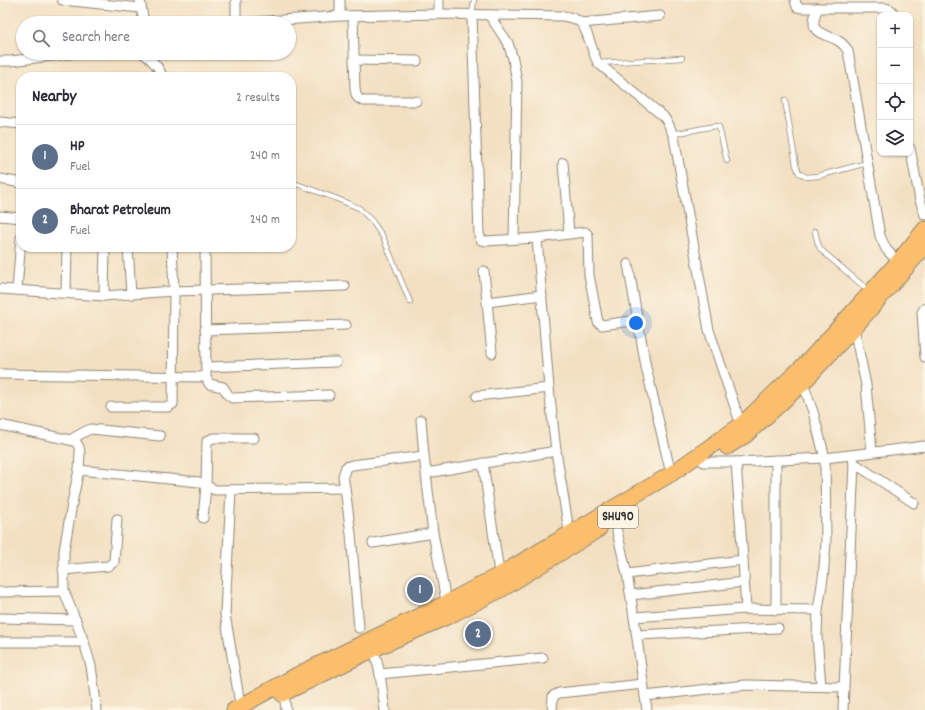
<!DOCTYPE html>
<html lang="en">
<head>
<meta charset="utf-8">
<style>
	body { margin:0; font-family:Dekko,sans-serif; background:#f7f7f7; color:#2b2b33 }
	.controls { position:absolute; right:12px; top:12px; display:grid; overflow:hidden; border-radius:8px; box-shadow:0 1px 3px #0004 }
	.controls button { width:36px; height:36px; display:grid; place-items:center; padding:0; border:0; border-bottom:1px solid #e1e1e2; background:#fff; color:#2b2b33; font:20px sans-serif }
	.you { position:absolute; left:636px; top:323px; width:14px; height:14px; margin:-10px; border:3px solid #fff; border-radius:50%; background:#1a73e8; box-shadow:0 0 0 6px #1a73e833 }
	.badge { display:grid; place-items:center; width:26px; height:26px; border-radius:50%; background:#111827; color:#fff; font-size:13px; font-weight:700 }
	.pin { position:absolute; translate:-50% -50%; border:2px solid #fff; box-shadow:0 1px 4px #0006 }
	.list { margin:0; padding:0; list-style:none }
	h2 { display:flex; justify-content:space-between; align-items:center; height:52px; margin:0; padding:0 16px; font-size:17px }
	h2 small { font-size:13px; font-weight:400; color:#7c7c81 }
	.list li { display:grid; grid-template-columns:26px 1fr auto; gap:12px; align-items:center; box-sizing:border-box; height:64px; padding:0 16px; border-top:1px solid #e1e1e2 }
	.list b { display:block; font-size:15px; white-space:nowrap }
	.list p { margin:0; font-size:13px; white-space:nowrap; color:#7c7c81 }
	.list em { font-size:13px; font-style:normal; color:#7c7c81 }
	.icon { flex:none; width:22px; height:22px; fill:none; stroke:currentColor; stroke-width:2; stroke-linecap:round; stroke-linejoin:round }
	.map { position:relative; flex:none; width:925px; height:710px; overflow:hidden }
	.search { position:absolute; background:#fff; box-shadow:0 1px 3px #0004; left:16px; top:16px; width:280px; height:44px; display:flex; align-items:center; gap:10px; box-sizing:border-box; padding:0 14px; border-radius:22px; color:#7c7c81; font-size:15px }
	.panel { position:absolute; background:#fff; box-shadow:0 1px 3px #0004; left:16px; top:72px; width:280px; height:180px; border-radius:16px }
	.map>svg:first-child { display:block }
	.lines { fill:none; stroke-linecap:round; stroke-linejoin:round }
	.service-casing { stroke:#8f8676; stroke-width:6 }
	.minor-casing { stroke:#8f8676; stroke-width:11 }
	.primary-casing { stroke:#8f8676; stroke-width:17 }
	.service { stroke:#fff; stroke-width:4.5 }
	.minor { stroke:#fff; stroke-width:9 }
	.primary { stroke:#fabe6d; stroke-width:15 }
	.labels { text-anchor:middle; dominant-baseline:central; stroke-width:3.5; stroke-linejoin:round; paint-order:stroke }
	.shield { fill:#fcf5e5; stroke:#6a6863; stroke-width:1 }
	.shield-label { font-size:13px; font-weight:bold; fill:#2b2b2b }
</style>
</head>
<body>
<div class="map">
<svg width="925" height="710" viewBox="0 0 925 710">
	<rect width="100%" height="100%" fill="#fcf5e5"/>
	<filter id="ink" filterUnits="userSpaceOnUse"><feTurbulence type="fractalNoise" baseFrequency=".025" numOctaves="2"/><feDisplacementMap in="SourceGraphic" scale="8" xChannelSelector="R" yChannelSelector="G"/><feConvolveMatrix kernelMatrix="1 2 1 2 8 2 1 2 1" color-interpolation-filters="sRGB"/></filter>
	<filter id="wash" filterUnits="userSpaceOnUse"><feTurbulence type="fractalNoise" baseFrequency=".012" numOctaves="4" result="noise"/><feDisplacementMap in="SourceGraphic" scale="16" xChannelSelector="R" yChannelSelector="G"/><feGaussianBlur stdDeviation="0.9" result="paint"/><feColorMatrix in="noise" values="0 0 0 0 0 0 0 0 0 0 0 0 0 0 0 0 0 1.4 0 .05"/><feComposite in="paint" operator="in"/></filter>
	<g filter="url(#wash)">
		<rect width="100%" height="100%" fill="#f3e0c2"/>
	</g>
	<g filter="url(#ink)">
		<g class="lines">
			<g class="service-casing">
				<g id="service">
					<path d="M472,15L474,0"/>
					<path d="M599,63L682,58"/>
					<path d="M785,100L796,165L799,173L806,177L818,176L867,163"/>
					<path d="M673,134L715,126L719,127L727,161"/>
					<path d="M291,182L335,198L359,208L372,221L383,237L410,302"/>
					<path d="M815,231L818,244L821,250L869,291"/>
				</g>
			</g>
			<g class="minor-casing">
				<g id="minor">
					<path d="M62,0L140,8"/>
					<path d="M140,0L144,23"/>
					<path d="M340,0V16"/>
					<path d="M795,0L797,7L801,8H885C890,9 893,10 894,15"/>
					<path d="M818,8C802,43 836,28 848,51L880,236L886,249L898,262"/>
					<path d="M439,14V0"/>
					<path d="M472,15L479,235L481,240L485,241L537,238L585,232L588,235L589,275L598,322L602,325L638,320"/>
					<path d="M489,15L508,43L513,59L517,82L514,239"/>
					<path d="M353,16L355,89C356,96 357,99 364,101H416"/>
					<path d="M236,23V0"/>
					<path d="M240,23L340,16L439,14L563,16C569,17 575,18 580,22C588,29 592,53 598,63L663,116L668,123L674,137L709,330L741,425"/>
					<path d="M581,23L660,16"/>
					<path d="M143,53C151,59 160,67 162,77"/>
					<path d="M354,60L417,61"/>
					<path d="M0,61H11L76,53"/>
					<path d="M0,122L21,124"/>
					<path d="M910,148L920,200L925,215"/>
					<path d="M563,163L569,233"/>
					<path d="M0,179L21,183"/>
					<path d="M0,216L21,218"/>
					<path d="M128,247L131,294"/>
					<path d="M628,264L646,367L671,474"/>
					<path d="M484,271L487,302"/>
					<path d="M0,289L104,296L174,291L345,286"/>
					<path d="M17,290L21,238"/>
					<path d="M66,293L67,247"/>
					<path d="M104,296L105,247"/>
					<path d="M925,308L922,312L925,357"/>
					<path d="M854,328L866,385L872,452"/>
					<path d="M205,330L346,325"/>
					<path d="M492,353L487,302L542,295"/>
					<path d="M206,367L336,362"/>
					<path d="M0,374L206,377L205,247"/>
					<path d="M206,377L209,384L223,387L229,396L232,398L329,395"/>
					<path d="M803,383L813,412L825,458L826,542L823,578L818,610L746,609L634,617L645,696L746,685L843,687"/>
					<path d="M477,396L549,388"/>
					<path d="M111,407H168L173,404L174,291L172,247"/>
					<path d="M421,420L424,456"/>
					<path d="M0,425L70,440L76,442L79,447L80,453L79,470L73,498L64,551V591L84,642L91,666L97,710"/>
					<path d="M70,440L86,431L91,429L160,436"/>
					<path d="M556,451L570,537"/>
					<path d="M696,457L704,462H736L825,458L925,446"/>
					<path d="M776,460V610"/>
					<path d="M483,463L500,579"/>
					<path d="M854,463L914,503"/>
					<path d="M79,470L199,482L215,490L345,488L343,476L346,467L352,465L424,456L433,533L447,606"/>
					<path d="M427,473L556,451L549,388L537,238"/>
					<path d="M345,488L351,534L359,628"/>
					<path d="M231,490L225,614L241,710"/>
					<path d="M614,508V519L627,574"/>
					<path d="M203,518L206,486L207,441L213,438H254"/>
					<path d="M373,543L433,533"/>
					<path d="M743,560L746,609"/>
					<path d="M63,570L108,566L114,562L117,519"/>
					<path d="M0,592L64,591"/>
					<path d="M631,595L744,582"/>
					<path d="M818,610L817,636L821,686"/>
					<path d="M634,617L627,574L743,560L736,462"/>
					<path d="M0,618L76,620"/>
					<path d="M637,635L778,628"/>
					<path d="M0,642H84"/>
					<path d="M373,645L380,674L385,710"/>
					<path d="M380,674L543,658"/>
					<path d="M284,693L286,710"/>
					<path d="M645,696L647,710"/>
					<path d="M552,710L553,696L559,693L643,684"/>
					<path d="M843,710L854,463L852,455"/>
				</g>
			</g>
			<g class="primary-casing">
				<g id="primary">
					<path d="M727,447L746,435L803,383L854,328L925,246"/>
					<path d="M282,694L374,649L449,616L502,589L599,529"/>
					<path d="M234,710L297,675L446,603L499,575L671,474L741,425L809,360L898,262L925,229"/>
				</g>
			</g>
			<use href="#service" class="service"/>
			<use href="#minor" class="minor"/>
			<use href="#primary" class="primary"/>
		</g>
	</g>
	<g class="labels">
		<rect class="shield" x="598" y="506" width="40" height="22" rx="3"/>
		<g class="shield-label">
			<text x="618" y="517">SHU90</text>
		</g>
	</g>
</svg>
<div class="controls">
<button>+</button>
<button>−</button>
<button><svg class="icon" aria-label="locate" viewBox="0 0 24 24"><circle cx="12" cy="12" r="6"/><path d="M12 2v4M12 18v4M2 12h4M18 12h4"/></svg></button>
<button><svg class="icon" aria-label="layers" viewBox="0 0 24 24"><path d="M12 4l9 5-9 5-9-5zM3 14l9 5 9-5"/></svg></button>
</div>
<div class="you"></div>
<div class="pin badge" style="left:420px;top:590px;background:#5c6f8a">1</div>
<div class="pin badge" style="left:478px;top:634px;background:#5c6f8a">2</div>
<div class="search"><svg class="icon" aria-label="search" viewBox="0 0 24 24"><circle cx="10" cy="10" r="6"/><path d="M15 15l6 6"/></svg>Search here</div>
<section class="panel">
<h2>Nearby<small>2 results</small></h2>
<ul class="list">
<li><span class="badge" style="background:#5c6f8a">1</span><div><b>HP</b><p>Fuel</p></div><em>240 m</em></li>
<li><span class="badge" style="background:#5c6f8a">2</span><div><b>Bharat Petroleum</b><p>Fuel</p></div><em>240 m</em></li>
</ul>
</section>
</div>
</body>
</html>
